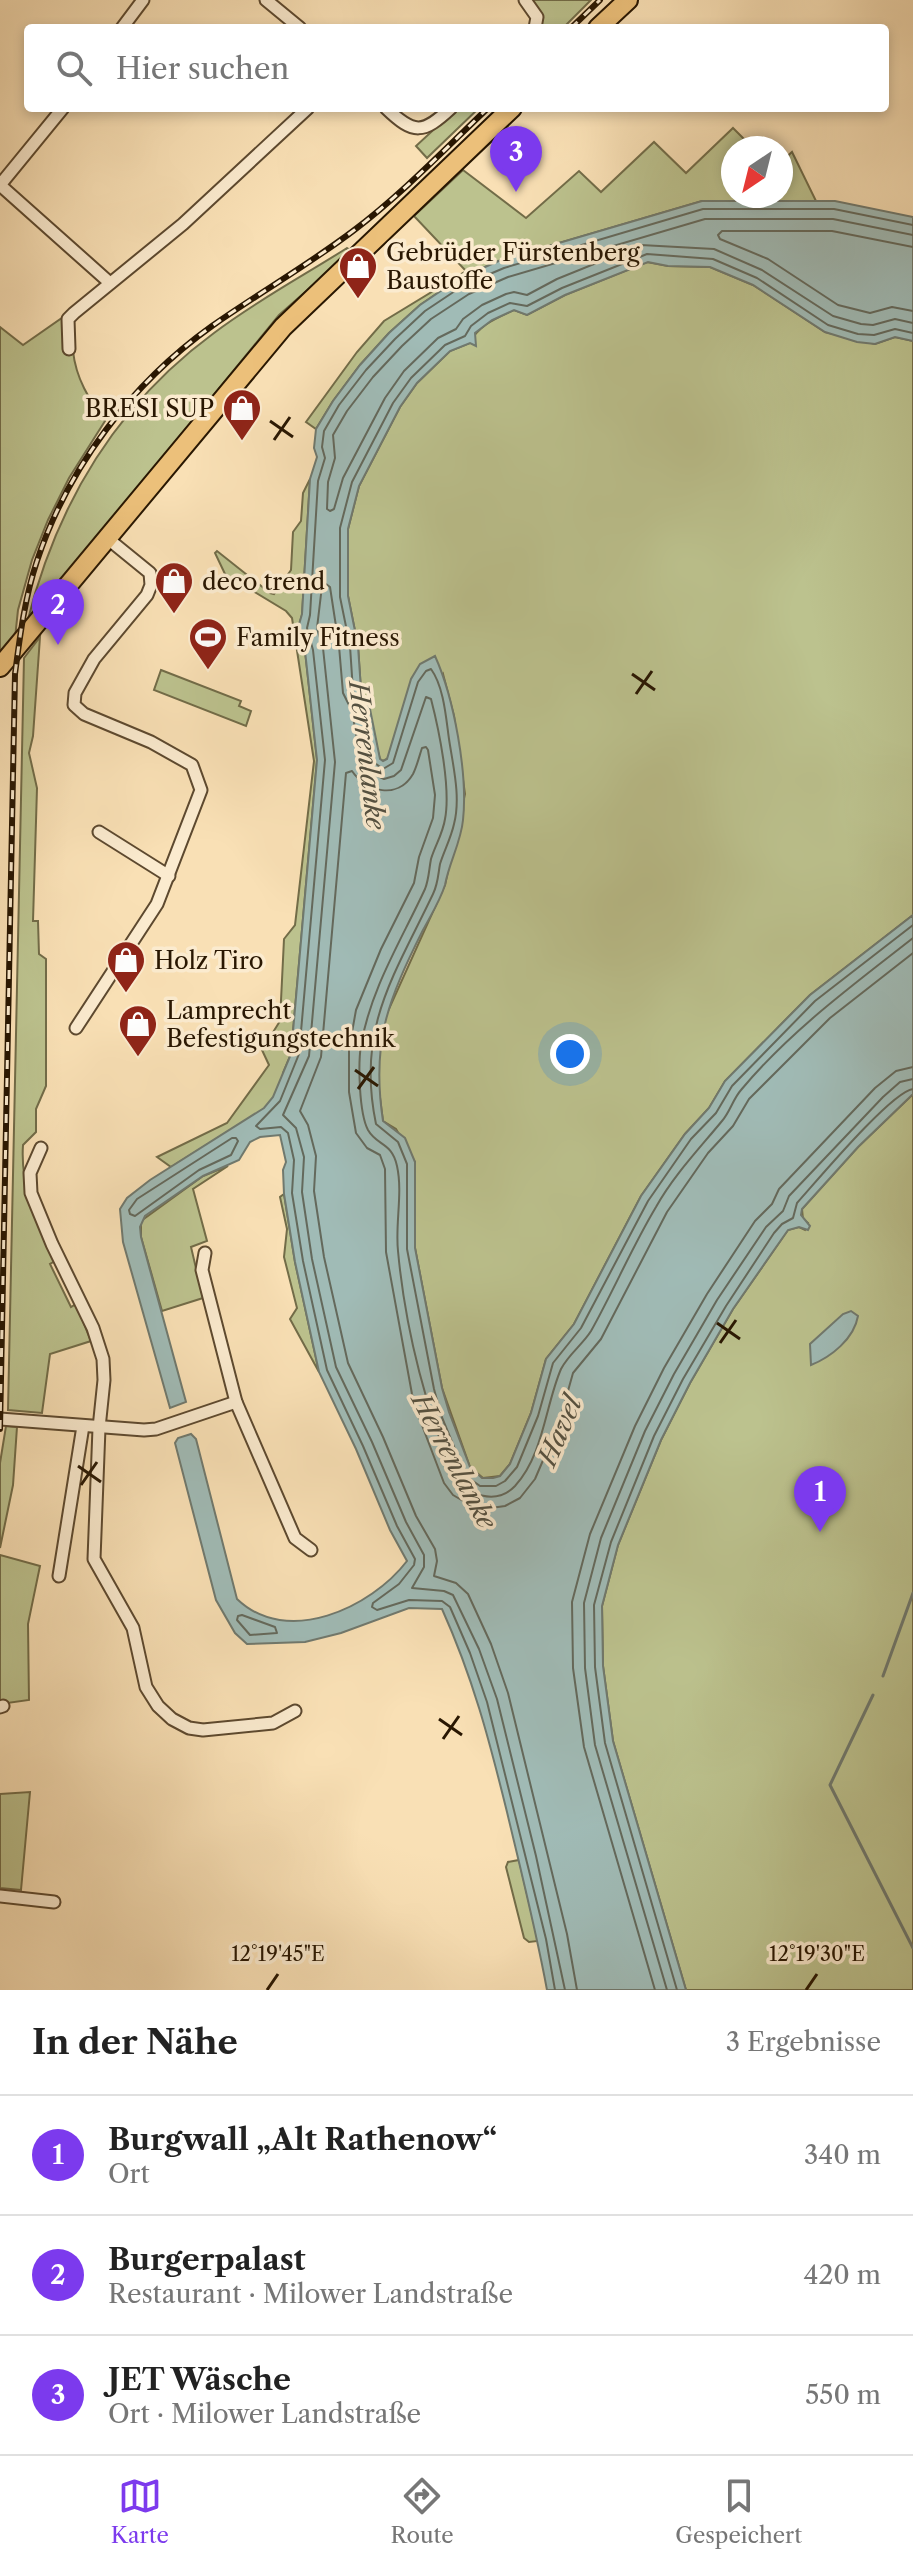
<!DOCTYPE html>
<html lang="de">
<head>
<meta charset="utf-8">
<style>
	body { margin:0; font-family:"Libre Caslon Text",serif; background:#f6f6f6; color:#222 }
	.compass { position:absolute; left:721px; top:136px; width:72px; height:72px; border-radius:50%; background:#fff; box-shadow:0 4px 12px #0003; rotate:215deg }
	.you { position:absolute; left:570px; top:1054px; width:28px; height:28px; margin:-20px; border:6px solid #fff; border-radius:50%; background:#1a73e8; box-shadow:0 0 0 12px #1a73e833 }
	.badge { display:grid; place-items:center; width:52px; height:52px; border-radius:50%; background:#7c3aed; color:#fff; font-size:26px; font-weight:700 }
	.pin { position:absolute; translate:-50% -66px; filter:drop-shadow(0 2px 4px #0008) }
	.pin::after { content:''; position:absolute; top:42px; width:28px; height:24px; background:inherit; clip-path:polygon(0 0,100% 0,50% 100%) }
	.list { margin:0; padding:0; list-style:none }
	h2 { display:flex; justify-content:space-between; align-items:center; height:104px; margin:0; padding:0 32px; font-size:34px }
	h2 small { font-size:26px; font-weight:400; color:#767676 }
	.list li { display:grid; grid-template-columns:52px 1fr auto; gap:24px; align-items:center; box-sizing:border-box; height:120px; padding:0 32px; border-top:2px solid #e0e0e0 }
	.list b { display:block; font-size:30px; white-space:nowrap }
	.list p { margin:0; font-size:26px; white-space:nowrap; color:#767676 }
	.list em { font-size:26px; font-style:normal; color:#767676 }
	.icon { flex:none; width:44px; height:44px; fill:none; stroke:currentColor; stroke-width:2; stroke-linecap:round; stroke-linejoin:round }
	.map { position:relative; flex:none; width:913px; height:1990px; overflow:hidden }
	.search { position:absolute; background:#fff; box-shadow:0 4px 12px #0003; left:24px; right:24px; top:24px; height:88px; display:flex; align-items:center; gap:20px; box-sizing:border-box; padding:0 28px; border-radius:8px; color:#767676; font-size:30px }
	.sheet { height:464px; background:#fff }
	nav { display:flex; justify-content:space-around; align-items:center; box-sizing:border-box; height:112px; border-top:2px solid #e0e0e0; background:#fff; font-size:22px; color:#767676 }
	nav a { display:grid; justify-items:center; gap:4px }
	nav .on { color:#7c3aed }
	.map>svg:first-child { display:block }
	.green { fill:#bcc28e; stroke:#726c48; stroke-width:2 }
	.water { fill:#a0bbb6; stroke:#70796e; stroke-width:2 }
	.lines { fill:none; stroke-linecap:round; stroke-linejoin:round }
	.shore { stroke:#64695c; stroke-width:2 }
	.stream { stroke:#70796e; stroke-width:3 }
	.minor-casing { stroke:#5d492f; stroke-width:15 }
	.primary-casing { stroke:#291702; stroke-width:22 }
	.minor { stroke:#fbebcf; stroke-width:11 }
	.primary { stroke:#ecc07a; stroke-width:18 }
	.rail-casing { stroke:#291702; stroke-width:6 }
	.rail { stroke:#fbebcf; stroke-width:3; stroke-dasharray:9; stroke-linecap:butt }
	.ticks { fill:none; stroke:#291702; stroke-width:3 }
	.labels { text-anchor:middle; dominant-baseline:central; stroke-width:7; stroke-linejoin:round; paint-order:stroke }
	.poi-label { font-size:24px; fill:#291702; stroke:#fbebcf; text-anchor:start }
	.water-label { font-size:26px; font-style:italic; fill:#535041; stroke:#fbebcf }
	.ticks-label { font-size:20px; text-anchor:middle; fill:#291702; stroke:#fbebcf; stroke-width:7; stroke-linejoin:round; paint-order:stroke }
</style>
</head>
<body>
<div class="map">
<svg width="913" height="1990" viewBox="0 0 913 1990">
	<rect width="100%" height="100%" fill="#f9e0b5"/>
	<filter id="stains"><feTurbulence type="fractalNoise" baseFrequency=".0025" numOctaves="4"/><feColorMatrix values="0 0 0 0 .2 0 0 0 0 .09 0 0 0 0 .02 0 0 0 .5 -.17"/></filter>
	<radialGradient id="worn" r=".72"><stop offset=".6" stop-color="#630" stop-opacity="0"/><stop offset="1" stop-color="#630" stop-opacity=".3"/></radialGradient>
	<g class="green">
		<path d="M529,0H591L563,28H538Z"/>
		<path d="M457,108H479L427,158L416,146Z"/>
		<path d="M733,128L753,148H733V196H781V162L792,152L816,201H702L501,260L460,278L420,305L389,333L360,365L333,401L316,429L306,422L357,352L384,321L466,271L414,216L463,170L526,218L579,171L601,192L654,142L686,173Z"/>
		<path d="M347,248L352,251L279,315L27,623C56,506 116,405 214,333C256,301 303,276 347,248Z"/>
		<path d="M647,262L668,266L710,267L753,285L825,332L875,344L895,337L913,341V915L810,995L725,1081L709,1108L685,1134L641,1196L574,1324L546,1359L531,1413L510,1464L500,1476L483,1478L470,1467L442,1388L415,1248V1162L396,1129L383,1121L379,1090V1050L384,1020L445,885L465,794L454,716L443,674L387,759L383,761L380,759L361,690L358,646L348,596V529L359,486L400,407L417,383L450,351L470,343C478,325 497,318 514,310L527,315L565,295Z"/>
		<path d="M69,313C76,325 72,337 73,351C76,379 89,399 105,421L69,478L48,520L32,560L18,610L15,638L0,656V327L23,345Z"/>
		<path d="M310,479L302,615L298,628L305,651L317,760L291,1054L283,1073V1097L171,1167L157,1157L227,1123L269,1065L262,1050L280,1021L284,939L295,925L314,761L292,618L286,611L225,574L215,553L217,551L270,593L274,594L291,570L293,532L301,521L303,493Z"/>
		<path d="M40,637L33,736L29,753L37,788L33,921H38L39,954L46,959V1086L36,1109V1132L23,1145C20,1189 38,1221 55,1261L50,1264L71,1307L76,1304L91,1341L50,1354L42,1413L8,1410L24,658Z"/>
		<path d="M161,670L241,701L239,706L251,711L246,726L154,690Z"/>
		<path d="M913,1094V1990H686L613,1741L603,1666L602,1606L618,1545L661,1440L690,1383L733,1309L788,1230L799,1227L805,1230L808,1223L803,1219L802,1209L858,1147Z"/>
		<path d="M228,1166L193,1189L207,1241L191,1247L203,1298L162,1311L141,1237V1221L203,1176Z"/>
		<path d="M284,1194L295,1262L319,1372L290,1319L297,1308L284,1257L287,1229L280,1197Z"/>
		<path d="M6,1426L17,1427L13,1485L0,1548V1463Z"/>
		<path d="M0,1555L40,1566L28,1624L29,1700L0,1704Z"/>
		<path d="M30,1792L21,1890L0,1888V1794Z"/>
		<path d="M519,1860L538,1941L529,1942L524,1938L506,1867L508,1862Z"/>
	</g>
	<g class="water">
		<path d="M702,201H835L913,217V341L895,337L875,344L857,342L825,332L753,285L710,267L668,266L648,262L565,295L527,315L514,310L492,320L475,333L476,346L470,343L450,351L417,383L400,407L359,486L348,529V596L358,646L361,690L369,704L380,759L383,761L387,759L411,679L420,664L435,656C454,698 468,774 463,820C461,842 449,863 445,885C440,901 431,915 423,930C388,1000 371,1042 383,1121L405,1138L415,1162V1248L442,1388L449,1412L470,1467L482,1478H493L500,1476L510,1464L531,1413L546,1359L574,1324L641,1196L685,1134L709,1108L725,1081L810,995L913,915V1094L858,1147L802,1209L801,1215L810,1226L808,1230L799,1227L788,1230L733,1309L690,1383L661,1440L618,1545L602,1606L603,1666L613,1741L686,1990H547C536,1930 521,1871 507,1812C489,1739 473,1678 442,1609L409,1608L341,1633L305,1642L247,1644L235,1633L216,1600L175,1443L178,1438L191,1434L196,1439L237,1599C287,1647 371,1608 407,1561L390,1530L356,1449L319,1372L295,1262L284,1194L283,1170L286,1162L280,1135L260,1137L250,1142L239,1160L203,1176L145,1216L140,1227L141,1237L186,1402L170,1408L123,1242L120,1209L127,1198L150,1180L264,1108L273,1097L291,1054L317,760L305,651L298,628L302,614L310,479L317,457L314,448L316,429L333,401L360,365L389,333L420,305L460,278L501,260Z"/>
		<path d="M851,1311L858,1316C854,1339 831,1357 811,1365L810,1344L843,1314Z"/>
	</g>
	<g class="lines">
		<g class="shore">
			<path d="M913,235L833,219H705L508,277L469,294L431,319L402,346L373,377L347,411L333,435L335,458L328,482L327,509L330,511L334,509L343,478L385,398L404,371L438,338L456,329L463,319L482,305L506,294L514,292L527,295L557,279L641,245L714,249L762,270L833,316L861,324L873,325L895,319L913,323"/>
			<path d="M913,247L832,231H722L718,235L720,239L768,259L838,305L870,313L892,307L913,311"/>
			<path d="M913,333L895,329L874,335L858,334L828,325L757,278L713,259L647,254L562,288L527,306L510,303L488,313L471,326L465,336L445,345L411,378L393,403L352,482L340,528V597L350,646L353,691L362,707L372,761L383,769L393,763L418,682L426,671L431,669C444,687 446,718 449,739C453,766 461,797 454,824C451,838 444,851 440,864C438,875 438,884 433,894C394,976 356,1028 376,1124L398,1142L407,1164V1249L434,1389L441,1415L466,1476L480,1486H496L505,1481L517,1467L538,1416L553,1363L581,1328L648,1201L691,1139L716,1113L732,1086L815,1001L913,925"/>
			<path d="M232,1138H236L238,1141L231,1155L199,1170L135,1216L130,1214L129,1210L137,1199Z"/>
			<path d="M242,1615L275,1627L277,1633L250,1635L237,1620L238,1616Z"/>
			<path d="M555,1990L546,1939L487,1702L470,1653L450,1607L442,1601L409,1600L377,1610L372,1607L373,1603L399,1584L414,1565L415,1559L397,1526L363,1446L327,1370L303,1261L292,1193L294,1160L288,1133L281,1127L260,1129L256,1126L280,1101L299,1054L325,760L313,650L307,628L310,615L318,481L325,458L322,447L324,431L339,405L366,370L395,339L425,311L464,285L504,268L703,209H834L913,225"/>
			<path d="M565,1990L536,1856L497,1699L479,1649L453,1595L444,1591L412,1588L424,1567V1555L406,1522L372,1442L336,1367L312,1259L302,1192L304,1157L296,1128L283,1115L309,1056L335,762L323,648L317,628L322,586L326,584L330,587L339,646L343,693L352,711L360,757L367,771L384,779L394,776L401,770L426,697L431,699C439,730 451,788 445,819C443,833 435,846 431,859C429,869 429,879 425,889C401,941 371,988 361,1045C358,1064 359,1113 368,1130C377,1146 392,1142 397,1166C403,1193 395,1224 398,1251C405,1327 425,1404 453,1475C466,1495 496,1506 515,1486C544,1454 545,1406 561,1369C568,1355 583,1344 591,1331C614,1290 632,1247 656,1207C674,1175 699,1149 722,1121C730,1112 733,1099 741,1090C790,1031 853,985 913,938"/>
			<path d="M577,1990L567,1934L508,1693L491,1644L468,1594L456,1583L434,1576L437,1561L435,1549L416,1516L383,1437L348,1363L324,1257L314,1191L316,1156L308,1125L300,1111L321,1057L346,773L352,771C366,792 398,800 413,774C417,766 419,757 422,748L426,747L428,750L435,795L433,818L419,857L414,883L381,949L356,1010L349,1049V1092L356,1133L367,1148L380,1155L385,1169L386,1252L412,1394L420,1420L444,1483L453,1495L470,1505L491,1508L505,1506L520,1498L535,1479L559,1423L573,1373L601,1339L667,1212L708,1153L733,1126L749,1099L830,1018L913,953"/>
			<path d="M655,1990L584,1747L573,1668L572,1602L590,1534L635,1426L664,1368L707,1294L755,1221L772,1204L779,1189L875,1088L896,1071L913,1067"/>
			<path d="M667,1990L595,1745L585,1668L584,1603L601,1538L645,1431L674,1374L717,1300L766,1227L783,1211L789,1196L883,1097L900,1082L913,1079"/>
			<path d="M677,1990L605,1743L595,1667L594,1605L611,1542L654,1436L683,1379L726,1306L774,1233L782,1224L793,1218L797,1203C816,1182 891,1092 913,1089"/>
		</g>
		<g class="stream">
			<path d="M883,1676L913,1593"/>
			<path d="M873,1695L830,1785L913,1948"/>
		</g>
		<g class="minor-casing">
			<g id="minor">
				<path d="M266,0L300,28"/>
				<path d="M525,0L537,17L535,28"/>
				<path d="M122,28L143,0"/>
				<path d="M386,108C414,135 423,134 451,108"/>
				<path d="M0,185L110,283"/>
				<path d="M0,185L63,108"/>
				<path d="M69,349L68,319L74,313L183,224L308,108"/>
				<path d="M99,832L169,876"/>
				<path d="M76,1028L157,904L201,790L192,765L151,742L84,714L74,705L75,693L94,659L147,595L151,585L150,573L107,538"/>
				<path d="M41,1148L30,1173L31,1193L52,1244L93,1328L103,1359L104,1380L99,1428L94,1559L133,1628L146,1687L158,1706L172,1719L189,1728L203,1730L273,1723L295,1711"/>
				<path d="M205,1253L202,1270L236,1402L295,1538L311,1550"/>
				<path d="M0,1419L144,1430L156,1429L236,1402"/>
				<path d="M59,1576L83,1426"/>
				<path d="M0,1707L3,1706"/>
				<path d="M0,1896L54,1902"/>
			</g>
		</g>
		<g class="primary-casing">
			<g id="primary">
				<path d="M598,28L628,0"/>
				<path d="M0,667L283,327L512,108"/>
			</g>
		</g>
		<use href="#minor" class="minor"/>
		<use href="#primary" class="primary"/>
		<g class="rail-casing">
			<g id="rail">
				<path d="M571,28L600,0"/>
				<path d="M0,1429L15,674C20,635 25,597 37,561C68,467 132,383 212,326C259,293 308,265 353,231C402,194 444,150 488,108"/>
			</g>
		</g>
		<use href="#rail" class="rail"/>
	</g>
	<path class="ticks" d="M270,421L293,437M274,440L290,417M632,674L655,690M636,694L652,671M355,1070L378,1086M358,1089L374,1067M717,1323L740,1339M720,1343L736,1320M78,1466L101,1482M81,1485L97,1462M439,1719L462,1735M443,1739L459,1716M267,1990L278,1974M806,1990L817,1974"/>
	<defs>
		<g id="shop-pin" transform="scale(2)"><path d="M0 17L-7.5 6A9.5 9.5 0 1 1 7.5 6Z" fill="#8f2418" stroke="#fbebcf"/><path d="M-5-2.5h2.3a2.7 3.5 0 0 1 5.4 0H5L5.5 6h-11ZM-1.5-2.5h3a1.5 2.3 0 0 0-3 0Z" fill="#fff"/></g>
		<g id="stadium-pin" transform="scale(2)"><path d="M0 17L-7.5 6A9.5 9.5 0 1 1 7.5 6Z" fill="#8f2418" stroke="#fbebcf"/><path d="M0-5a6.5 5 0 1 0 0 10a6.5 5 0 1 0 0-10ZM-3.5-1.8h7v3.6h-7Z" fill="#fff"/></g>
	</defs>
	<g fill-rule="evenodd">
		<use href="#shop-pin" x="358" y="266"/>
		<use href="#shop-pin" x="242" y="408"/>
		<use href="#shop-pin" x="174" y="581"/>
		<use href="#stadium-pin" x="208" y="637"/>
		<use href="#shop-pin" x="126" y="960"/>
		<use href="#shop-pin" x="138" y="1024"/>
	</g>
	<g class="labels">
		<g class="poi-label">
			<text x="386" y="252">Gebrüder Fürstenberg<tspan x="386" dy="28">Baustoffe</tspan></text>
			<text x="214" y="408" text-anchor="end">BRESI SUP</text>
			<text x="202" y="581">deco trend</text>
			<text x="236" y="637">Family Fitness</text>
			<text x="154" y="960">Holz Tiro</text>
			<text x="166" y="1010">Lamprecht<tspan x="166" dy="28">Befestigungstechnik</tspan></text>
		</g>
		<g class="water-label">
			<text transform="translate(367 755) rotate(83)">Herrenlanke</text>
			<text transform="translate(560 1431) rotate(-67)">Havel</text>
			<text transform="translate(454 1461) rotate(62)">Herrenlanke</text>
		</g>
	</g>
	<g class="ticks-label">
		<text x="278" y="1961">12°19'45"E</text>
		<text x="817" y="1961">12°19'30"E</text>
	</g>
	<rect width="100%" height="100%" filter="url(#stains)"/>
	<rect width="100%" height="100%" fill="url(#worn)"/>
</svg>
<svg class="compass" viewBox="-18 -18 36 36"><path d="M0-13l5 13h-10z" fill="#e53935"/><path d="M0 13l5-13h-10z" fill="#767676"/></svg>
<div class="you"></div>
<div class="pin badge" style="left:820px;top:1532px">1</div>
<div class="pin badge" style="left:58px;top:645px">2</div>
<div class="pin badge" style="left:516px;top:192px">3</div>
<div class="search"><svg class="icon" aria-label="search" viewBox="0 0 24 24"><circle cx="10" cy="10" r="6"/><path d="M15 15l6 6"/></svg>Hier suchen</div>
</div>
<section class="sheet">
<h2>In der Nähe<small>3 Ergebnisse</small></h2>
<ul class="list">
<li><span class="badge">1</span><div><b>Burgwall „Alt Rathenow“</b><p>Ort</p></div><em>340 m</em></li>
<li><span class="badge">2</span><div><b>Burgerpalast</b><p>Restaurant · Milower Landstraße</p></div><em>420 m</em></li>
<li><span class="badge">3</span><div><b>JET Wäsche</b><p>Ort · Milower Landstraße</p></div><em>550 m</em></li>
</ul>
</section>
<nav>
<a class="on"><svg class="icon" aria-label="map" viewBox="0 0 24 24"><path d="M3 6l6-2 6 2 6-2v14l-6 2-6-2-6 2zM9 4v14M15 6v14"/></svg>Karte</a>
<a><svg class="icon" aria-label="directions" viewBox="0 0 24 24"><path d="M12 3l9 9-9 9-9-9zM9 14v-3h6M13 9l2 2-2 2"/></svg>Route</a>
<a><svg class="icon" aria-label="saved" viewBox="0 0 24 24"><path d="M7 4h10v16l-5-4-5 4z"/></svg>Gespeichert</a>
</nav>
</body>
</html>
